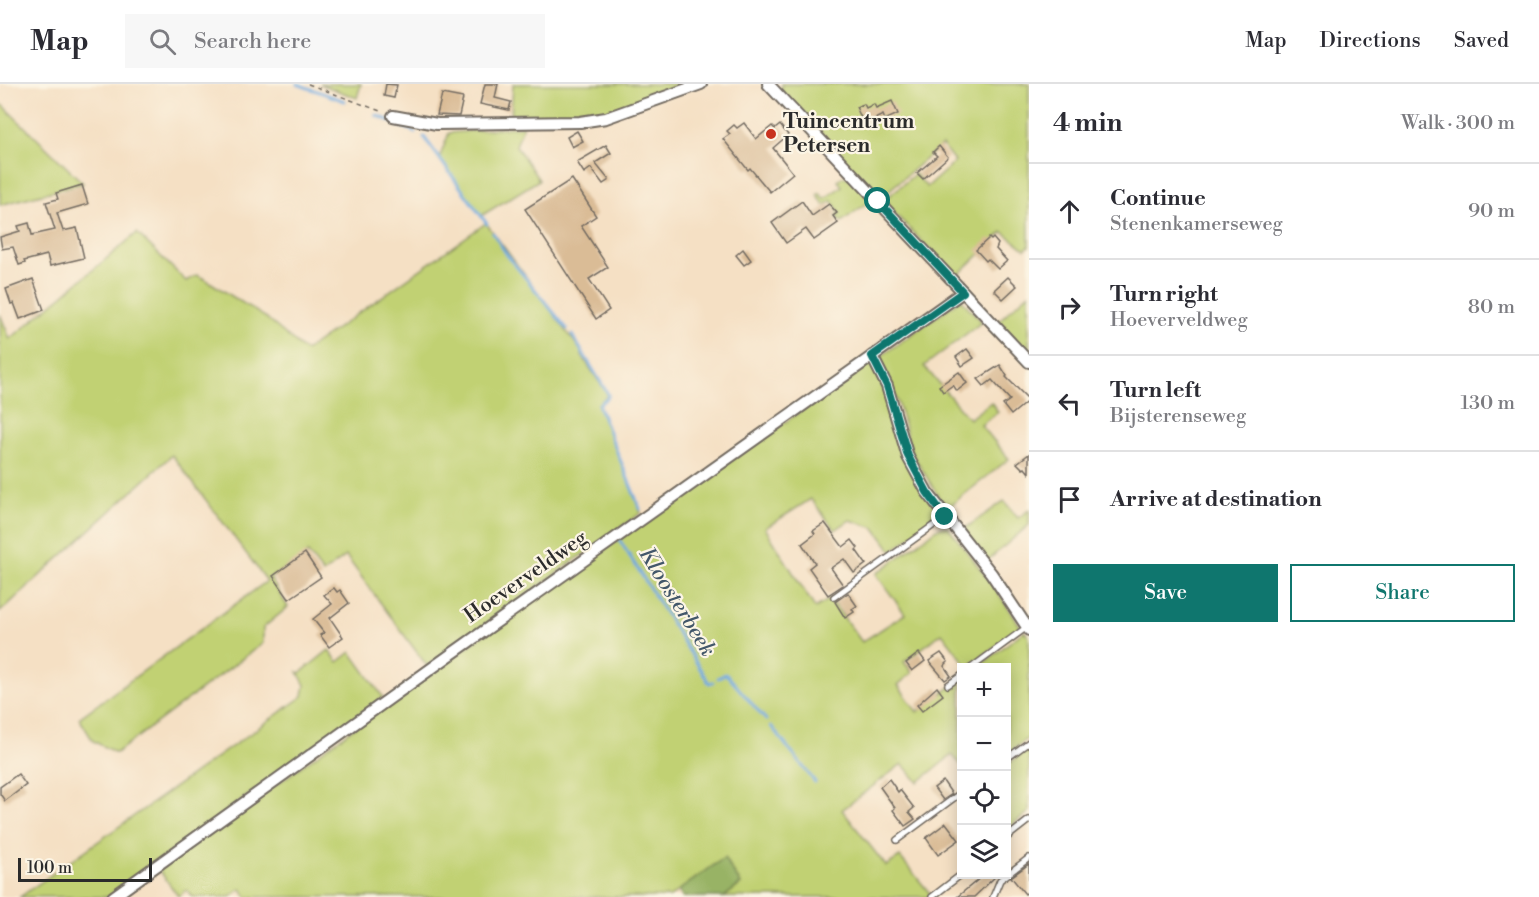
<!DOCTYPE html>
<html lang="en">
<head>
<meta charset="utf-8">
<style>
	body { margin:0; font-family:"Libre Bodoni",serif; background:#f7f7f7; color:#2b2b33 }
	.controls { position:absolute; right:18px; bottom:18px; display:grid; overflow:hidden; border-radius:0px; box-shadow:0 3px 15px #0003 }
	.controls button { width:54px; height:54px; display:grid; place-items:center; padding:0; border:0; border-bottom:2px solid #e1e1e2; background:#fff; color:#2b2b33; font:30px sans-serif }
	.scale { position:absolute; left:18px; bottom:15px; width:134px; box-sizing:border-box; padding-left:6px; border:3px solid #2b2b2b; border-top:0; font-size:16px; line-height:21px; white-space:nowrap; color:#2b2b2b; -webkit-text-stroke:4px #fcf5e5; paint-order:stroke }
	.stop { position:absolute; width:18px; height:18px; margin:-14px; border:4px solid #0f766e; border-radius:50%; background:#fff }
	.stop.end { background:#0f766e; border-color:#fff; box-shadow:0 2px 6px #0008 }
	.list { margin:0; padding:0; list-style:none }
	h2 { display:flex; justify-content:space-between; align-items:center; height:78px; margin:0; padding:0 24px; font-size:26px }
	h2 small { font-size:20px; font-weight:400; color:#7c7c81 }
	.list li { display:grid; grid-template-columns:39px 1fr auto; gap:18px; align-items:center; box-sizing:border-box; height:96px; padding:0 24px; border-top:2px solid #e1e1e2 }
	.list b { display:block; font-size:22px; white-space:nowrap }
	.list p { margin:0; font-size:20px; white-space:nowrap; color:#7c7c81 }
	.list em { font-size:20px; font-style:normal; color:#7c7c81 }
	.actions { display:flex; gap:12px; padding:18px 24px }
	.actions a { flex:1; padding:14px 0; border:2px solid #0f766e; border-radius:0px; text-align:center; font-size:21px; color:#0f766e }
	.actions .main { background:#0f766e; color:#fff }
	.icon { flex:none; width:33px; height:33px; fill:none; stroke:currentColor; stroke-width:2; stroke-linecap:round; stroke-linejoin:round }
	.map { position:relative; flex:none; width:1029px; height:813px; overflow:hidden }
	header { display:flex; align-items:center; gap:36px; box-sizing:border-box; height:84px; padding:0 30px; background:#fff; border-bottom:2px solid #e1e1e2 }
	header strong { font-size:28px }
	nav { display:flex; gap:33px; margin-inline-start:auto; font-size:21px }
	.search { width:420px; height:54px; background:#f7f7f7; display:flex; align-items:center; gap:15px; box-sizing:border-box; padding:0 21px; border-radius:0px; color:#7c7c81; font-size:22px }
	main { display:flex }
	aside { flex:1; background:#fff }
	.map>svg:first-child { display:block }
	.green { fill:#c1d173; stroke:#767e4f; stroke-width:1.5 }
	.forest { fill:#98b365; stroke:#626f48; stroke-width:1.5 }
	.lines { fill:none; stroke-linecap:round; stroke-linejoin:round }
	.stream { stroke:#6fa9df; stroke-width:3 }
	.building { fill:#dabc96 }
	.service-casing { stroke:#726a61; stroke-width:8 }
	.minor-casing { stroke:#726a61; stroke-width:14 }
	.path { stroke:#726a61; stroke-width:1.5; stroke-dasharray:4.5 4.5; stroke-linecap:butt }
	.service { stroke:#fff; stroke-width:5 }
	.minor { stroke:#fff; stroke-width:10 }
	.route { stroke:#0f766e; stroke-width:8 }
	.poi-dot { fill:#c8321e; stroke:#fcf5e5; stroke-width:2 }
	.labels { text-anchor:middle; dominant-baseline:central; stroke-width:4.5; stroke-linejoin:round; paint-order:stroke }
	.poi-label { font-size:21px; font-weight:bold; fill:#2b2b2b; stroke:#fcf5e5; text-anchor:start }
	.street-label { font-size:21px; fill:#2b2b2b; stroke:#fcf5e5 }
	.water-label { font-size:22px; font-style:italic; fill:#43576a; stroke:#fcf5e5 }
</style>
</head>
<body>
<header>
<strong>Map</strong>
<div class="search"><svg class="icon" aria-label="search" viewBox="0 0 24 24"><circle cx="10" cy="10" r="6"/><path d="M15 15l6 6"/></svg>Search here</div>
<nav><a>Map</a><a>Directions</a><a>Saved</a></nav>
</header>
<main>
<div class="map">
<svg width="1029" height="813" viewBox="0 0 1029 813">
	<rect width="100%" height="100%" fill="#fcf5e5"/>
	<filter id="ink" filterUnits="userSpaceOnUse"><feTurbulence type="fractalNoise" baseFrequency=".0167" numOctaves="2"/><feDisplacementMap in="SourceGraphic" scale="12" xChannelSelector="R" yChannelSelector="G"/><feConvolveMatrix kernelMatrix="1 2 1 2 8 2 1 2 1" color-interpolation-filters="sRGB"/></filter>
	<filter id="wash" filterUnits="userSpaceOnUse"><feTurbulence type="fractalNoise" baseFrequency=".008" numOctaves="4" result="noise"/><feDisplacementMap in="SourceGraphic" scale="24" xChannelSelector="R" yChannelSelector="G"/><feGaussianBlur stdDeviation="1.35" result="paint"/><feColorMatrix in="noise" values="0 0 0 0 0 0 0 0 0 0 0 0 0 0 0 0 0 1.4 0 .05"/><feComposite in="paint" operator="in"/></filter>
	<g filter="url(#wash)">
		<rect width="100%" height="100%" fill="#f5e0c4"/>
		<g class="green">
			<path d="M320,0H361L357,14Z"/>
			<path d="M513,0H689L606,33L511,34Z"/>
			<path d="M782,0H1029V162L1025,165L1003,148L956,193L883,117L915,90L927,103L955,78L942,61L880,114L781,6Z"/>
			<path d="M0,19L83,99L0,121Z"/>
			<path d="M523,42L516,62L539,96L481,132L439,75L449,49Z"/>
			<path d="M842,93H850L871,116L841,138L836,132L840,129L832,117L824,121L817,111L820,109L824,115L842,102L838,97Z"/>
			<path d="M486,139L582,268V272L608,311L598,320L641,429L427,582L346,472L323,489L308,469L270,494L288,523L263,544V559L116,669L93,657L79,634L267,497L172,371L0,528V230L10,255L137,149L186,197L197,191L205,195L265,233L305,267Z"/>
			<path d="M1029,209V274L996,239Z"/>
			<path d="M961,215L982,238L924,282L969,335L991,318L998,328L981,341L1009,375L946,425L912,369L898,319L880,273Z"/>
			<path d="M869,279L873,281L937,428L928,439L892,467L875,444L850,436L835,446L811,415L765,444L815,524L830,515L862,558L905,530L876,490L940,443H948L992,500L1021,543L968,583L942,549L904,578L912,589L898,601L917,628L961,595V681L952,671L918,698L902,680L842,726L886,782L900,773L933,813H724L741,800L724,774L670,813H247L241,805L230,813H192L187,806L178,812L159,786L402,609Z"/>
			<path d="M1004,417L1018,434L1029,426V441L987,477L963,446Z"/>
			<path d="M1024,547L1029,553V653L1007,671L1006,584H977Z"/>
			<path d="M329,566L338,578L351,568L383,613L109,813H20L303,612L305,601L298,588L300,589Z"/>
			<path d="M1029,664V728L1007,745V681Z"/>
		</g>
		<path class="forest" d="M724,774L741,800L724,813H682L678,807Z"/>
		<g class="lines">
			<g class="stream">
				<path d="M297,0L345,17"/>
				<path d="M376,31L415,48"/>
				<path d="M424,53L487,140"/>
				<path d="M493,149L507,171L567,245"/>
				<path d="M572,251L608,310V313L599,320V323L640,425"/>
				<path d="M619,455L709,599L713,598"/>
				<path d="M718,594L725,590L728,592L766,636"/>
				<path d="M771,642L815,698"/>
			</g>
		</g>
		<g id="blocks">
			<g class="building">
				<path d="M386,0L397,1L394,14L384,12Z"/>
				<path d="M485,0H498L495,14L511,18L509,26L480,20Z"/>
				<path d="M442,10L463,14L459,32L437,31Z"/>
				<path d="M892,17L898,30L885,36L883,31L864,40L856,23L864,20L866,24L874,20L876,24Z"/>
				<path d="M744,39L756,55L772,42L775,45L780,41L788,51L773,64L793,89L770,108L750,84L748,86L723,55L730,50L727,47L734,41L737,44Z"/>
				<path d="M577,47L583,57L572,63L567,53Z"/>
				<path d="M606,61L611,69L595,79L609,96L603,100L591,84L584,89L577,78Z"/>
				<path d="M939,62L948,73L923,95L917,89L937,72L933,68Z"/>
				<path d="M572,95L596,132L581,142L608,183L589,195L609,226L596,235L525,125Z"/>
				<path d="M82,101L88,120L57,129L63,147L77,144L84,174L50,182L47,171L24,177L25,179L19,181L13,163L2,165L0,153L20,147L18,142L29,139L32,151L55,146L46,118L58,115L56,109Z"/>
				<path d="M802,117L812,132L829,120L837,129L833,132L838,139L814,156L806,145L786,159L772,139Z"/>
				<path d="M989,154L991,156L993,154L998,160L996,165L1007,177L998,185L988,175L986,177L976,166Z"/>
				<path d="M743,165L751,176L744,181L736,171Z"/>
				<path d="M1008,193L1017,202L1003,215L994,206Z"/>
				<path d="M33,195L44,226L20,235L14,219L11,220L6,205Z"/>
				<path d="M967,265L974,274L962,282L956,273Z"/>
				<path d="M1000,281L1007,292L1006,293L1029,316L1011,331L1003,321L1010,316L992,296L984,302L978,295Z"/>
				<path d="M959,288L967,299L957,307L953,301L943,308L939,302Z"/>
				<path d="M1029,370V389L1025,384L1023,385L1017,379Z"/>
				<path d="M825,439L843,463L852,456L858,464L856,466L866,480L854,489L844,475L831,484L843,501L828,511L809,484L815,479L802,460L815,450L813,447Z"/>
				<path d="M305,469L321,493L289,515L273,492Z"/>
				<path d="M334,504L337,508L340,506L349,519L330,534L343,553L329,563L320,551L324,549L313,535L332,520L324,511Z"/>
				<path d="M848,509L857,522L852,525L854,528L845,534L835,518Z"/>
				<path d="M919,569L925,577L912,587L906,579Z"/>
				<path d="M941,569L948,578L944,582L951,592L945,596L929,577Z"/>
				<path d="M937,603L943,611L922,627L917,621Z"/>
				<path d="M18,690L26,701L5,717L0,710V703Z"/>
				<path d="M889,695L898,708L900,706L914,724L909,728L915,735L905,742L893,726L895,724L880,703Z"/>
				<path d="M943,697L952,710L943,716L934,704Z"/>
				<path d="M946,739L959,756L938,771L926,754Z"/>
				<path d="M1029,780V807L1025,810L1011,793Z"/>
				<path d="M985,790H998L974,813H957Z"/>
			</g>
		</g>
	</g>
	<g filter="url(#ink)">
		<use href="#blocks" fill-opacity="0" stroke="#726a61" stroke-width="1.5"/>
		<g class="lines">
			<g class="service-casing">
				<g id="service">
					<path d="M834,513L945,433"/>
					<path d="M971,584L1027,543"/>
					<path d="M948,601L962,591"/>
					<path d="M1006,675L1029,658"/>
					<path d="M1006,754L1029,736"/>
					<path d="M897,756L962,708"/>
					<path d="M932,813L962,790"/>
					<path d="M993,813L1000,796L1029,774"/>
				</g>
			</g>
			<g class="minor-casing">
				<g id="minor">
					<path d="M768,0L1029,278"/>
					<path d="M393,32L437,40L580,38L606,34L701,0"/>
					<path d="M872,272L887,302L908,373L927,408L991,489L1029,546"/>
					<path d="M113,813L453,569L963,208"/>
				</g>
			</g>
			<path class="path" d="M308,0L383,28"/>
			<use href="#service" class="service"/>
			<use href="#minor" class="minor"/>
		</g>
	</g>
	<g class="lines" filter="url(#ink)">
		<path class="route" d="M878,117L963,208L872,272L887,302L908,372L927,408L945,433"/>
	</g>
	<circle class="poi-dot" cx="771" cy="50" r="6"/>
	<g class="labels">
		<g class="poi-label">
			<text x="783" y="38">Tuincentrum<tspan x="783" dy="24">Petersen</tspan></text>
		</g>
		<g class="street-label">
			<text transform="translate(526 493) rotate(-35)">Hoeverveldweg</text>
		</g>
		<g class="water-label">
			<text transform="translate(677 518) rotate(58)">Kloosterbeek</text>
		</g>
	</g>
</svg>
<div class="controls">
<button>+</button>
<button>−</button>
<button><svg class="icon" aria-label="locate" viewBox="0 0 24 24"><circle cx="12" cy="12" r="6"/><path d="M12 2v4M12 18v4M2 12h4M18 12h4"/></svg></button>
<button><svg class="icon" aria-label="layers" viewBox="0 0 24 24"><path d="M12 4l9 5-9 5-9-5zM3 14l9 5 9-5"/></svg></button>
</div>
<div class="scale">100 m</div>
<div class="stop" style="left:878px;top:117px"></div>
<div class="stop end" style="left:945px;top:433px"></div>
</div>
<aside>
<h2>4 min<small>Walk · 300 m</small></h2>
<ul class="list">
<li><svg class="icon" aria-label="ahead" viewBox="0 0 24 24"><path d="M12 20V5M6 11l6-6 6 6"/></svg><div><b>Continue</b><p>Stenenkamerseweg</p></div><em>90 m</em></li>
<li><svg class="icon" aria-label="right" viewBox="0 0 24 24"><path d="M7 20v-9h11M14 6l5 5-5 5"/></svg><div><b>Turn right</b><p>Hoeverveldweg</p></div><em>80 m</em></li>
<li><svg class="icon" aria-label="left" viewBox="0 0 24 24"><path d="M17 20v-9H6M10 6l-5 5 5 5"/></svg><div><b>Turn left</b><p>Bijsterenseweg</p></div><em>130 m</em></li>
<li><svg class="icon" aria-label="arrive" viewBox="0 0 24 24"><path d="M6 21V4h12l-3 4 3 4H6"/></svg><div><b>Arrive at destination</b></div></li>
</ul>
<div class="actions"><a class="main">Save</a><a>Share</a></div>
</aside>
</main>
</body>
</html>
